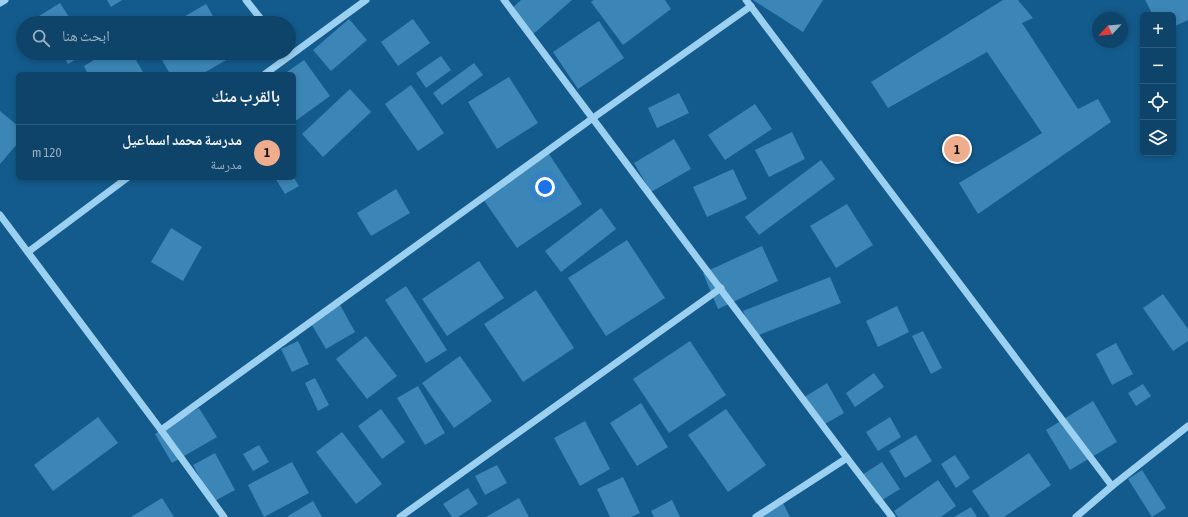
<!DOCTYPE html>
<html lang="ar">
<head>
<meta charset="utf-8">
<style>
	body { margin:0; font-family:"Asap Condensed","Noto Naskh Arabic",sans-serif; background:#174b6f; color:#f1f3f6; direction:rtl }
	.controls { position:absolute; right:12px; top:12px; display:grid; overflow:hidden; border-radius:6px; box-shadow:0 2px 6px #0003 }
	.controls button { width:36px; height:36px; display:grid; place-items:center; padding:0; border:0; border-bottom:1px solid #2e5c7d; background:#0e4469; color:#f1f3f6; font:20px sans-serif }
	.compass { position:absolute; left:1092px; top:12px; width:36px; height:36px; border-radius:50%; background:#0e4469; box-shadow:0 2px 6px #0003; rotate:244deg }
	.you { position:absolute; left:545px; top:187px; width:14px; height:14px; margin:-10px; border:3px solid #fff; border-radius:50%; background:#1a73e8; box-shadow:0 0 0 6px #1a73e833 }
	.badge { display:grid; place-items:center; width:26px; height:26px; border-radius:50%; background:#eead8d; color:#111; font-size:13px; font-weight:700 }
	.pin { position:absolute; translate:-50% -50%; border:2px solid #fff; box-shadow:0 1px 4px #0006 }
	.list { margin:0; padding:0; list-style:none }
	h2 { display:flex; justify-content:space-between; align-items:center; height:52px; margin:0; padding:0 16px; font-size:17px }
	h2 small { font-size:13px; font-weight:400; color:#9bb0c0 }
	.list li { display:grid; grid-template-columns:26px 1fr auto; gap:12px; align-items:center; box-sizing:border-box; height:56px; padding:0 16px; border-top:1px solid #2e5c7d }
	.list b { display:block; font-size:15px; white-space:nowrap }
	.list p { margin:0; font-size:13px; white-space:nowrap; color:#9bb0c0 }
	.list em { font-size:13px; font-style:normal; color:#9bb0c0 }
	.icon { flex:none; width:22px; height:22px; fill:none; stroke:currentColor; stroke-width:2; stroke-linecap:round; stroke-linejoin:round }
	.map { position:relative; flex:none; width:1188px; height:517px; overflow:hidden; direction:ltr }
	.search { position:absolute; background:#0e4469; box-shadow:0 2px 6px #0003; left:16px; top:16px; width:280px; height:44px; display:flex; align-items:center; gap:10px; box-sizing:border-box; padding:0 14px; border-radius:22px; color:#9bb0c0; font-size:15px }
	.panel { position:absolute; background:#0e4469; box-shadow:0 2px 6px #0003; left:16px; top:72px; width:280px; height:108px; border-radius:6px; direction:rtl }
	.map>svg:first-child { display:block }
	.building { fill:#3b86b6 }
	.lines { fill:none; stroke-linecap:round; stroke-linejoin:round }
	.minor { stroke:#9bd0f1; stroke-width:7 }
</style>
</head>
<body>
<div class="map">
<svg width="1188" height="517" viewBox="0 0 1188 517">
	<rect width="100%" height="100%" fill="#135b8c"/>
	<g class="building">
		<path d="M107,0H122L111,7Z"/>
		<path d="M521,0H572L531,36L509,11Z"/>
		<path d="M594,0H665L671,9L623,45L591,2Z"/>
		<path d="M753,0H823L803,32Z"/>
		<path d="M1003,0H1018L1033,18L1022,23L1078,109L1098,99L1111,122L978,214L959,183L1042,133L987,52L888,108L871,82Z"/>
		<path d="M1145,0H1188V20L1173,27V15H1153Z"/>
		<path d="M60,3L73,23H43L39,16Z"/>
		<path d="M206,4L217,23H173Z"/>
		<path d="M349,19L367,40L331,71L313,50Z"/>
		<path d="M413,19L430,43L398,66L381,42Z"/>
		<path d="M599,21L624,58L578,89L553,52Z"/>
		<path d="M62,53H86L68,64Z"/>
		<path d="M106,53H132L144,74H88L84,66Z"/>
		<path d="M158,53H234L235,55L202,74H170Z"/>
		<path d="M441,56L451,70L426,88L416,73Z"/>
		<path d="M304,60L330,96L294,122V74H284Z"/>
		<path d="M474,63L483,75L442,105L433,93Z"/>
		<path d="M509,77L538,123L497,149L468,102Z"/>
		<path d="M411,85L444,133L418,151L385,104Z"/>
		<path d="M350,89L371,112L323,157L302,134Z"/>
		<path d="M679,93L689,113L657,128L648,108Z"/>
		<path d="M755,104L772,129L725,160L708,135Z"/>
		<path d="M0,111L18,126V143L0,164Z"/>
		<path d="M792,132L805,159L769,177L755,150Z"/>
		<path d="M674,139L691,169L651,192L634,163Z"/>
		<path d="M549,154L582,204L517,248L483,199Z"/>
		<path d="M821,160L835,179L759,235L745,217Z"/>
		<path d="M733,169L747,199L707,217L693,187Z"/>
		<path d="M275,178H294L299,186L285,194Z"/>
		<path d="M396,189L410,213L371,236L357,213Z"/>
		<path d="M847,204L873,245L836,268L810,226Z"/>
		<path d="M601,208L616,229L561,272L545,251Z"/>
		<path d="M171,228L202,247L183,281L151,262Z"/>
		<path d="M627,240L665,298L606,336L568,278Z"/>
		<path d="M762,246L778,281L718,309L703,273Z"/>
		<path d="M479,261L504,298L447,336L422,299Z"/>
		<path d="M830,277L841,303L754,337L743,311Z"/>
		<path d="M406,286L447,350L426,363L385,300Z"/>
		<path d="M536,290L574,348L523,382L484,324Z"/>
		<path d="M1163,294L1188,329V341L1173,351L1143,308Z"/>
		<path d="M339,303L355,332L326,349L309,320Z"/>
		<path d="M897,306L909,332L878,347L866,321Z"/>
		<path d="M923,331L942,368L931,374L912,336Z"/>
		<path d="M366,336L397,376L367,399L336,359Z"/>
		<path d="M298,341L309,364L292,372L281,349Z"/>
		<path d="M690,341L726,395L669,433L633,379Z"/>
		<path d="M1116,343L1133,374L1112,385L1096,354Z"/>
		<path d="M460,356L492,401L454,428L422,383Z"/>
		<path d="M874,373L884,387L855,407L846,393Z"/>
		<path d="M315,378L329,405L318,411L305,383Z"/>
		<path d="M827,383L844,413L820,427L803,398Z"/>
		<path d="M1143,384L1151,396L1136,406L1128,393Z"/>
		<path d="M418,386L445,433L425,445L397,398Z"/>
		<path d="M1093,401L1117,442L1070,470L1046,430Z"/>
		<path d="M641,403L668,447L637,466L610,423Z"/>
		<path d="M199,408L217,437L172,463L155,434Z"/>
		<path d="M381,409L405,442L382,459L358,426Z"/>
		<path d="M726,409L766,465L728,492L688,435Z"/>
		<path d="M98,417L118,443L53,491L34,465Z"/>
		<path d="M890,417L901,437L878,451L866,432Z"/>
		<path d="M585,421L610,469L580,486L554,438Z"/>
		<path d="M342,432L382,484L356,504L316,452Z"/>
		<path d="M916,435L932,461L905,478L889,451Z"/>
		<path d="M259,445L269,462L253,471L243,454Z"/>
		<path d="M215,453L235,490L213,502L193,465Z"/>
		<path d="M1029,453L1051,485L1004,517H990L972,491Z"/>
		<path d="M955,455L970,478L956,488L941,464Z"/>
		<path d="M292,462L309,493L264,517L248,485Z"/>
		<path d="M882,462L900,489L876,504L859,477Z"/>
		<path d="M497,465L507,483L485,495L475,476Z"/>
		<path d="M1142,470L1166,508L1152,517L1128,479Z"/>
		<path d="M623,477L640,513L631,517H610L597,489Z"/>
		<path d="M938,480L956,506L941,517H898L894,511Z"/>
		<path d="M468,488L478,504L458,517H452L443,504Z"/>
		<path d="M162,498L174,517H131Z"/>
		<path d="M519,498L529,517H486Z"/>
		<path d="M672,500L680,517H654L651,511Z"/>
		<path d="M313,501L322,517H288V516Z"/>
		<path d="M783,503L790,517H761Z"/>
		<path d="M971,507L977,517H954Z"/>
	</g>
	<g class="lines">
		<g class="minor">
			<path d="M246,0L264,23"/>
			<path d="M504,0L847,458L892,517"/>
			<path d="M746,0L1112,486"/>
			<path d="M0,3L5,0"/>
			<path d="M265,74L366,0"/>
			<path d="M0,215L161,430L224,517"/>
			<path d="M28,252L127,178"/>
			<path d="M161,430L593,118L751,6"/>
			<path d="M400,517L721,288"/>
			<path d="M756,517L847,458"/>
			<path d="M1076,517L1112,486L1188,426"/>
		</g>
	</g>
</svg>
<div class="controls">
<button>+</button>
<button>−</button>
<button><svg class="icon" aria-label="locate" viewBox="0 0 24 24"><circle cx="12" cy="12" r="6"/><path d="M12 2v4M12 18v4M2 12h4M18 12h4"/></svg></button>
<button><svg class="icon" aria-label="layers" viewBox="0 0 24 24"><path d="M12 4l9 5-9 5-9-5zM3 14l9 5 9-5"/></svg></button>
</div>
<svg class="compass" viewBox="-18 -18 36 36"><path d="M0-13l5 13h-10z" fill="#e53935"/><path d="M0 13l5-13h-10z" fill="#9bb0c0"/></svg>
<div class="you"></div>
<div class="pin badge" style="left:957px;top:149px">1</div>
<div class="search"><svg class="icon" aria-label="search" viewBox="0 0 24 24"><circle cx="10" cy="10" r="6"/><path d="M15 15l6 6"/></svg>ابحث هنا</div>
<section class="panel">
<h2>بالقرب منك<small></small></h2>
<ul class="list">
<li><span class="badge">1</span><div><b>مدرسة محمد اسماعيل</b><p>مدرسة</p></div><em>120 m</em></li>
</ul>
</section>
</div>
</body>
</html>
